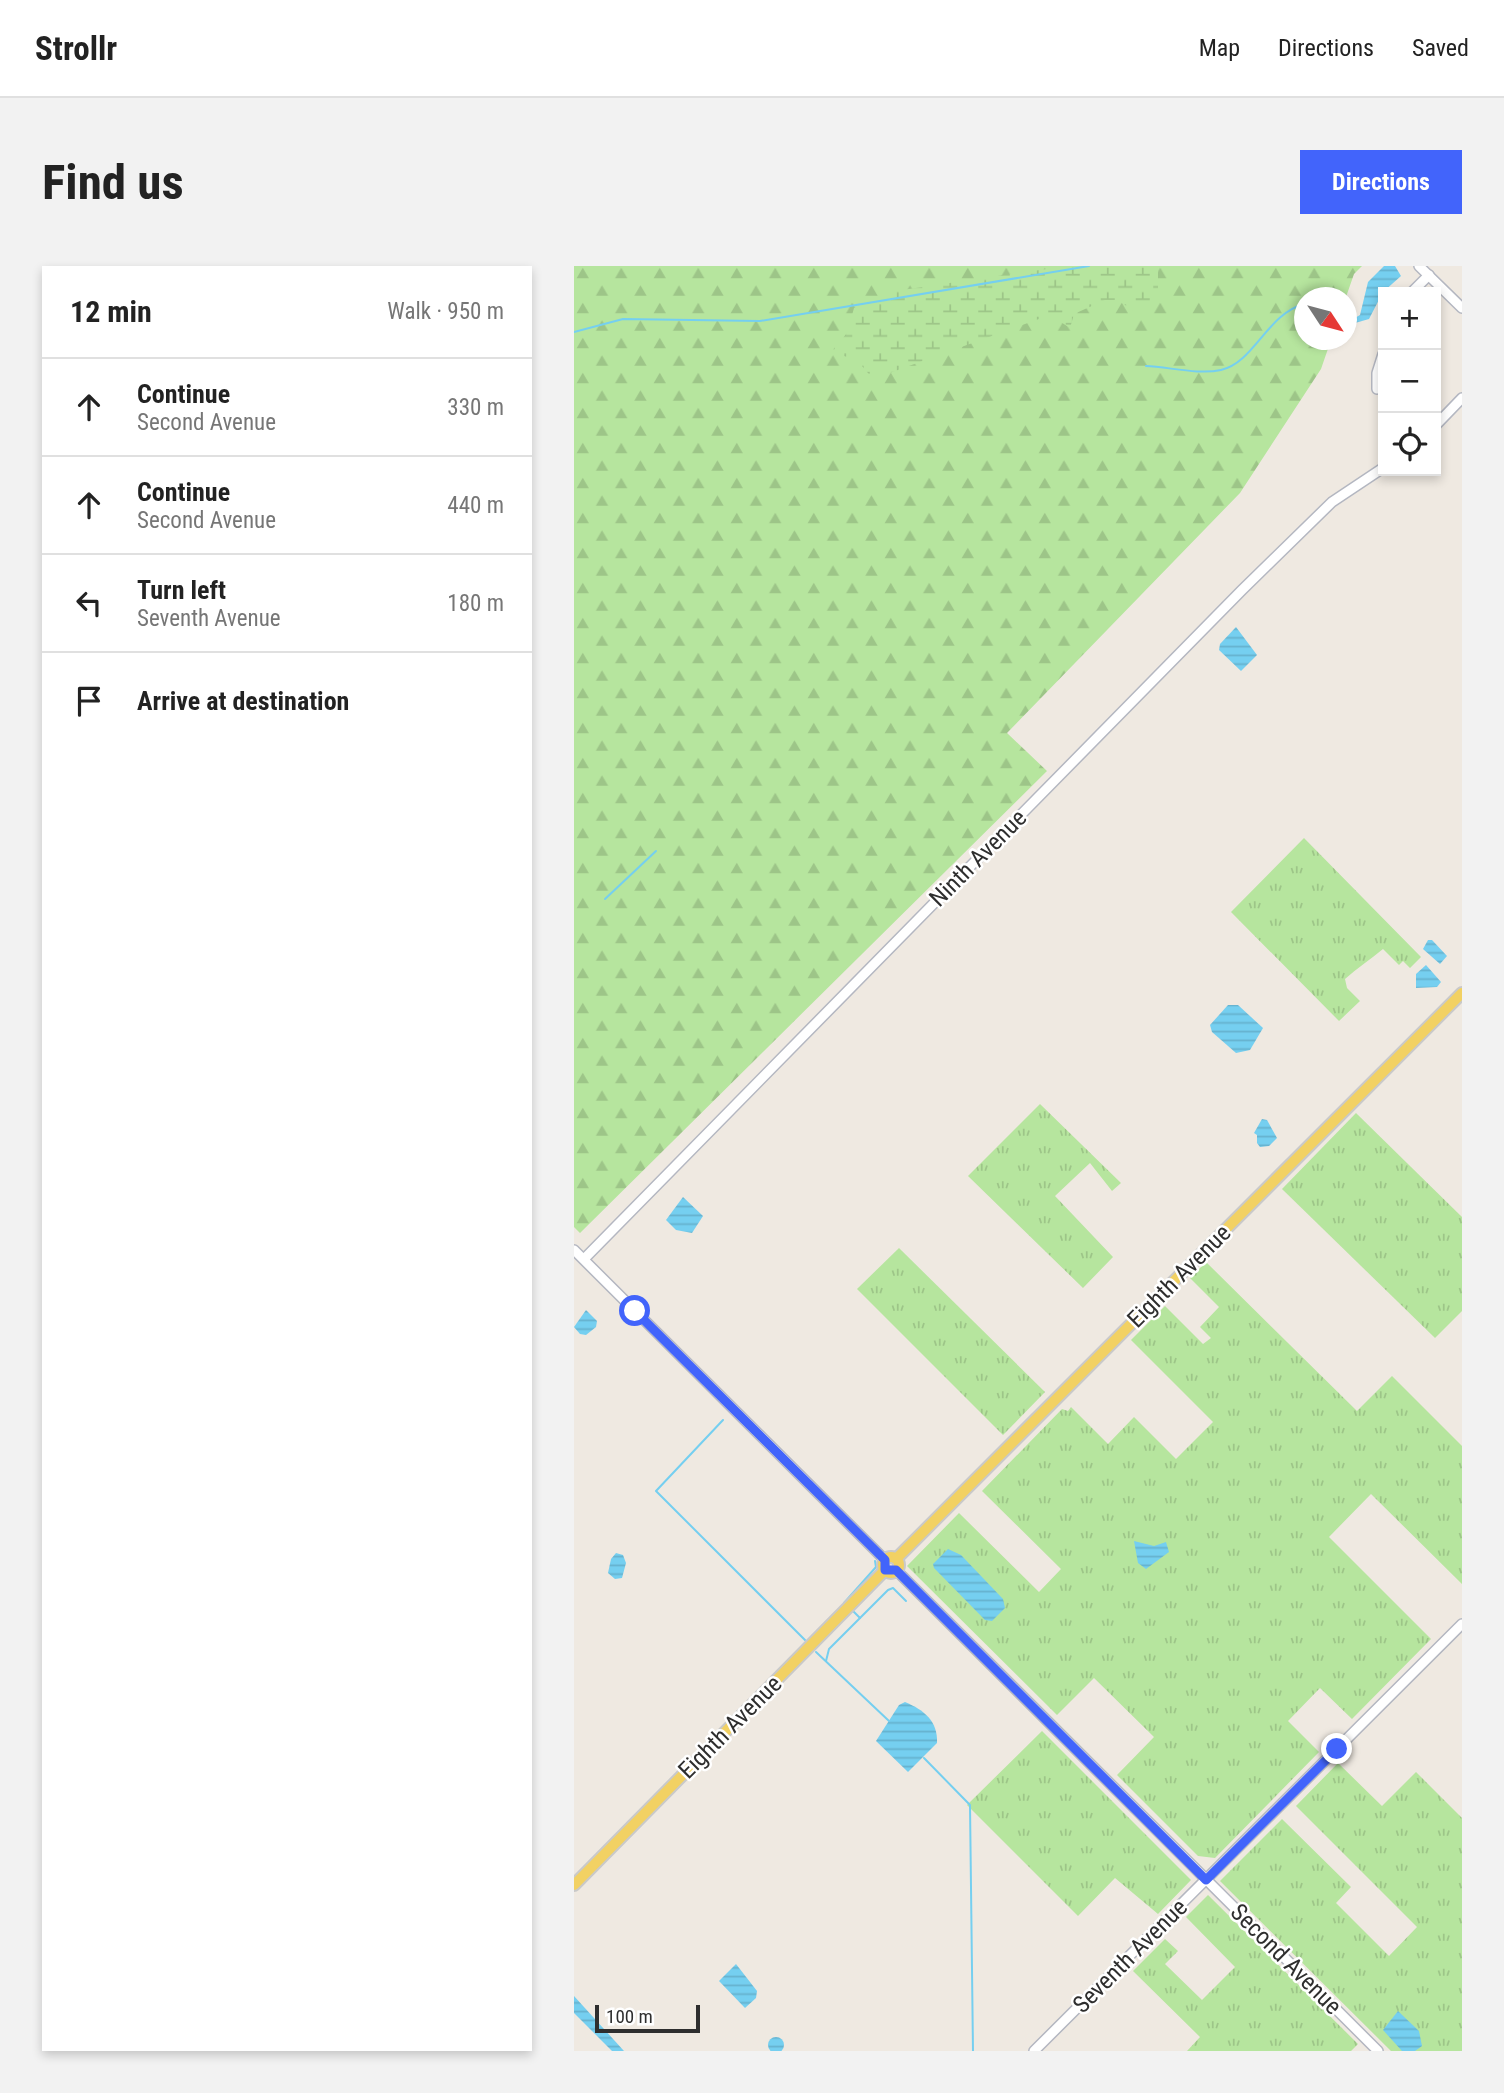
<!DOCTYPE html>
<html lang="en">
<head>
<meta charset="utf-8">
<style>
	body { margin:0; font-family:"Roboto Condensed",sans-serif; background:#f2f2f2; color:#222 }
	.controls { position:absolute; right:21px; top:21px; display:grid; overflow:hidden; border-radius:0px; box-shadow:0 4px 10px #0003 }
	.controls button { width:63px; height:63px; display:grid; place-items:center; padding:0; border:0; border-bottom:2px solid #e0e0e0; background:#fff; color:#222; font:35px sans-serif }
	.compass { position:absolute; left:720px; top:21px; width:63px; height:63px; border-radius:50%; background:#fff; box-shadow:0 4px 10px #0003; rotate:126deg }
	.scale { position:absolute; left:21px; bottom:18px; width:105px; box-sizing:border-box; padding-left:7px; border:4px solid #2e2e2e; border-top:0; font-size:19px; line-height:24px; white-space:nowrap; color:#2e2e2e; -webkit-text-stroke:5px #fff; paint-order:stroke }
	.stop { position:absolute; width:21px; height:21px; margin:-16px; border:5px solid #4264fb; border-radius:50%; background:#fff }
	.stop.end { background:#4264fb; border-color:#fff; box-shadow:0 2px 7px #0008 }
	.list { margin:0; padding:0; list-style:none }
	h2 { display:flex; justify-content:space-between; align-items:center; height:91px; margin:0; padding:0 28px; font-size:30px }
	h2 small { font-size:23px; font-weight:400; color:#767676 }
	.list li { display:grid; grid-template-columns:46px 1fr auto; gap:21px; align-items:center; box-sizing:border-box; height:98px; padding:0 28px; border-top:2px solid #e0e0e0 }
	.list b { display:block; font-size:26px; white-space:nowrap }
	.list p { margin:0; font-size:23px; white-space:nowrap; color:#767676 }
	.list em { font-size:23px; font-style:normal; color:#767676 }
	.icon { flex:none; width:38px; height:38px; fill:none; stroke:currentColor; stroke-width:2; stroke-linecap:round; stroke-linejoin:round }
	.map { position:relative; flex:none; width:888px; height:1785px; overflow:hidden; border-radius:0px }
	header { display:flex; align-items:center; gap:42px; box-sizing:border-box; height:98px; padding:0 35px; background:#fff; border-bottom:2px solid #e0e0e0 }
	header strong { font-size:33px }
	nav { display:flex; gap:38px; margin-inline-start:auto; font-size:24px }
	.intro { display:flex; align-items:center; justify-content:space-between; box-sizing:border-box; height:168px; padding:0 42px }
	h1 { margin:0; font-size:49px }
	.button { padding:18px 32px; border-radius:0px; background:#4264fb; color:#fff; font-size:24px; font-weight:700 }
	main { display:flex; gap:42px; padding:0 42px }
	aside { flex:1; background:#fff; border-radius:0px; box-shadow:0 4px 10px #0003 }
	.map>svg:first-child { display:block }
	.grass { fill:url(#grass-tufts) }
	.forest { fill:url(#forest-firs) }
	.wetland { fill:url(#wetland-marsh) }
	.water { fill:url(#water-rules) }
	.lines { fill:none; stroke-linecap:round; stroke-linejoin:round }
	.stream { stroke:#75cff0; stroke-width:2 }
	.minor-casing { stroke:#b4b7c1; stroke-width:12 }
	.major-casing { stroke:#c9c9c9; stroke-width:14 }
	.minor { stroke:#fff; stroke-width:9 }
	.major { stroke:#f2d163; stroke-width:10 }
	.route { stroke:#4264fb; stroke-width:9 }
	.labels { text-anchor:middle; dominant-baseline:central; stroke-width:5; stroke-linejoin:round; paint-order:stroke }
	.street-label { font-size:24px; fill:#2e2e2e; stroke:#fff }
</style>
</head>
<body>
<header>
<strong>Strollr</strong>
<nav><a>Map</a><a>Directions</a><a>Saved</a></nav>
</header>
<div class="intro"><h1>Find us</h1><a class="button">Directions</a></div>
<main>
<aside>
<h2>12 min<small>Walk · 950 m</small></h2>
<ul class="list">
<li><svg class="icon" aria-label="ahead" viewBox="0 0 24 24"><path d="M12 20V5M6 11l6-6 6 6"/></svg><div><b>Continue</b><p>Second Avenue</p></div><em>330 m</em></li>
<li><svg class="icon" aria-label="ahead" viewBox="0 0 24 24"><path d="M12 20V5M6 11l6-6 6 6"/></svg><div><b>Continue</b><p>Second Avenue</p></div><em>440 m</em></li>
<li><svg class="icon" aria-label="left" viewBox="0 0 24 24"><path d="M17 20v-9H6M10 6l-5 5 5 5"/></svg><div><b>Turn left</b><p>Seventh Avenue</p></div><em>180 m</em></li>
<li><svg class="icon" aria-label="arrive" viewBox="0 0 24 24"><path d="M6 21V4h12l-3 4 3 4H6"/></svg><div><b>Arrive at destination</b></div></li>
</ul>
</aside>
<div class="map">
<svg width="888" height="1785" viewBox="0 0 888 1785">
	<defs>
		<pattern id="grass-tufts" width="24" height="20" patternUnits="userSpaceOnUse" patternTransform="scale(1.75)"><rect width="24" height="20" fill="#b6e59e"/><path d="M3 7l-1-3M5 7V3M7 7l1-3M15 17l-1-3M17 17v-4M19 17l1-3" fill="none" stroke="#9dc588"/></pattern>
		<pattern id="forest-firs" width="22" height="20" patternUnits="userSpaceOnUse" patternTransform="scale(1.75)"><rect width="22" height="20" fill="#b6e59e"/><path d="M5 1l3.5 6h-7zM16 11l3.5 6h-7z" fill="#9dc588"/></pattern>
		<pattern id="wetland-marsh" width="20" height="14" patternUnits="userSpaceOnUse" patternTransform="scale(1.75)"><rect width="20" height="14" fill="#b6e59e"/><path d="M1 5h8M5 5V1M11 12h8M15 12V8" fill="none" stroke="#9dc588"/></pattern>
		<pattern id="water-rules" width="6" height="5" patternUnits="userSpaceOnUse" patternTransform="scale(1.75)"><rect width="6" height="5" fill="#75cff0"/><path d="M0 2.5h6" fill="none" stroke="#66b2ce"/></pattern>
	</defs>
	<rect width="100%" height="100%" fill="#efe9e1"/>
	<g class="grass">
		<path d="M730,572L847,691L836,702L829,695L825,699L809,683C796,694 783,702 771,713L773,722L786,735L765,755L657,646Z"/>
		<path d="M466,838L547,917L538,925L516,897L481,930L539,991L509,1022L394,910Z"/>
		<path d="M782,847L888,951V1045L861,1072L708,923Z"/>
		<path d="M325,982L471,1126L429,1169L283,1023Z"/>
		<path d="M632,996L783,1145L818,1110L888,1180V1318L797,1228L755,1271L857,1373L778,1453L746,1422L714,1455L745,1486L641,1592L624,1590L543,1509L580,1471L520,1412L483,1449L333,1300L385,1247L465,1326L487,1303L408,1225L488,1143L494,1145L497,1141L534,1178L560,1151L602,1193L639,1156L557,1074L591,1040L629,1078L637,1072L626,1061L645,1041L616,1012Z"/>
		<path d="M468,1465L617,1614L584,1648L541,1612L504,1650L393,1539Z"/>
		<path d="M764,1497L808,1540L842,1506L888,1552V1785H817L646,1615L708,1553L777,1621L762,1637L815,1690L843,1661L722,1540Z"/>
		<path d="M634,1629L784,1778L777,1785H613L626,1771L559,1705L591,1673L604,1685L591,1698L628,1734L661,1701L612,1651Z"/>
	</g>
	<path class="forest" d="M0,0H788L780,8L772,31L730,32V74H757L747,103L666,227L433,467L473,505L6,967L0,961Z"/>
	<path class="wetland" d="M493,0H584V28L564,48L544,34H531L500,48L496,62L476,49L299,113L283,94L257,86L273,67L280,42L321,25Z"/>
	<g class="water">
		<path d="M810,0H821L827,10L809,26L795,53L781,57L779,53L786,49L794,16Z"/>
		<path d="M662,361L683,389L667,405L645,384L646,378Z"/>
		<path d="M854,674H858L873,690L866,698L849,683Z"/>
		<path d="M852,699L867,716L863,721L842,722V708Z"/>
		<path d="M654,739H664L689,762L676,784L662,787L638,766L636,759Z"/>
		<path d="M688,853L693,854L703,872L695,880L686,881L683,877V869L680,867Z"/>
		<path d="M109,931L129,950L118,967L102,964L92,954Z"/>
		<path d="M12,1044L23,1055L22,1061L12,1069L6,1068L0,1061Z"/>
		<path d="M560,1275L580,1280L592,1276L595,1286L572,1303L564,1297Z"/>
		<path d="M374,1283L387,1289L429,1333L431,1342L418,1355L411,1354L360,1302L359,1298Z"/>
		<path d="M42,1287L49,1289L52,1297L48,1312L41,1313L34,1307L37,1293Z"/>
		<path d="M331,1436C350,1444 364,1455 363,1477L334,1506L302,1475L325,1439Z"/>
		<path d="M162,1698L183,1725L182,1732L171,1742L145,1715Z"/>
		<path d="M0,1730L50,1785H38L0,1747Z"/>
		<path d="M824,1745L845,1765L848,1780L841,1785H828L809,1764Z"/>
		<circle cx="202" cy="1779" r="8"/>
	</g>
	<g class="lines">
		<g class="stream">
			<path d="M0,66L49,53L186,55L515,0"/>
			<path d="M572,100C595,101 625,109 647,104C680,97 693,48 730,38"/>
			<path d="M31,633L82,585"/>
			<path d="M149,1154L82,1225L231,1374"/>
			<path d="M270,1337L302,1301L301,1295"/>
			<path d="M279,1345L286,1352"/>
			<path d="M242,1386L315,1455"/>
			<path d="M252,1395L255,1383L314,1324L319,1322L332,1335"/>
			<path d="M350,1492L396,1539L399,1785"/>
		</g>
		<g class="minor-casing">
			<g id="minor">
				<path d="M845,0L888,42"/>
				<path d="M838,26L855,9"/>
				<path d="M803,123V107L809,88"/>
				<path d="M862,159L888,132"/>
				<path d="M0,984L311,1294"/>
				<path d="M10,993L668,324L758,236L809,202"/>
				<path d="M322,1304L804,1785"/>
				<path d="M460,1785L888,1358"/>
			</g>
		</g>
		<g class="major-casing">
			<g id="major">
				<circle cx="317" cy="1299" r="8"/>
				<path d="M322,1293L888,727"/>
				<path d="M0,1619L311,1304"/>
			</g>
		</g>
		<use href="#minor" class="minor"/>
		<use href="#major" class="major"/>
	</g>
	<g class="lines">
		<path class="route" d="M61,1045L311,1294V1304H322L632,1614L763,1483"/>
	</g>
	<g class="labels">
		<g class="street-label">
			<text transform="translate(404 592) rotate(-45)">Ninth Avenue</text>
			<text transform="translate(605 1010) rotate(-45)">Eighth Avenue</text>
			<text transform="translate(156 1461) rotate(-45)">Eighth Avenue</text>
			<text transform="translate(556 1690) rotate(-45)">Seventh Avenue</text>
			<text transform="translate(712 1693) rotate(45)">Second Avenue</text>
		</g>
	</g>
</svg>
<div class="controls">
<button>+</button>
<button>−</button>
<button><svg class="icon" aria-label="locate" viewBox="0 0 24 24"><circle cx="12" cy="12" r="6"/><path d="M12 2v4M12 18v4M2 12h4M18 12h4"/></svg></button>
</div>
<svg class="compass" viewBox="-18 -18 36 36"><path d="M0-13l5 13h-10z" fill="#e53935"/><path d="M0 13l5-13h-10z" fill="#767676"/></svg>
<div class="scale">100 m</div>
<div class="stop" style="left:61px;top:1045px"></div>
<div class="stop end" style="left:763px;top:1483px"></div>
</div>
</main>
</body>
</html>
